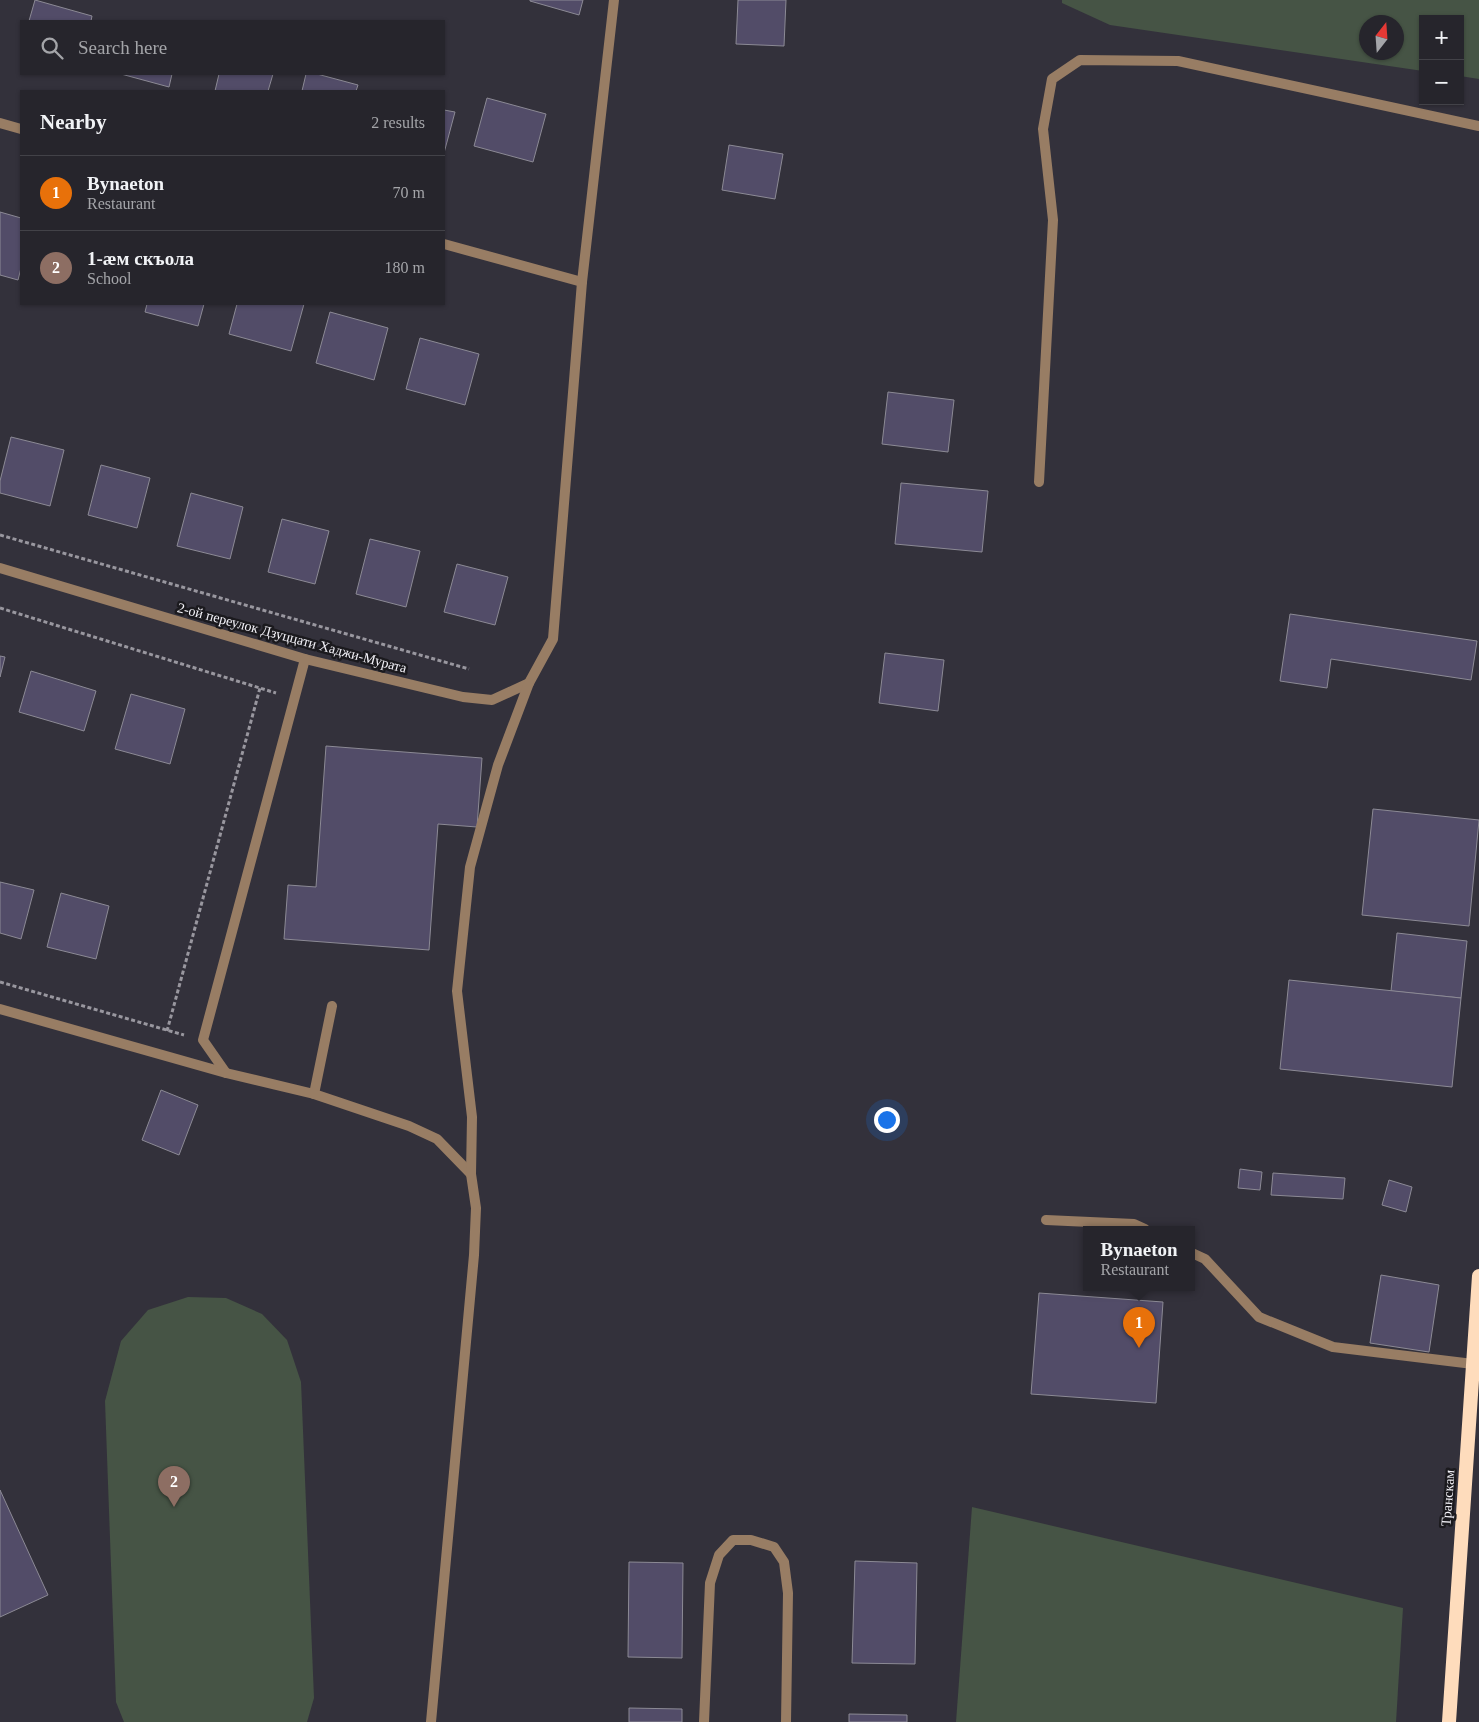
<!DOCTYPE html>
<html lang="en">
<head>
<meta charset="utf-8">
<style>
	body { margin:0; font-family:"Times New Roman",serif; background:#2e2d34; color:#f1f3f6 }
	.controls { position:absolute; right:15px; top:15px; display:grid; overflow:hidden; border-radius:0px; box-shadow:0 1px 4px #0004 }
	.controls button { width:45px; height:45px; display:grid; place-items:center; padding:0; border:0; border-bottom:1px solid #424248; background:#26252c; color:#f1f3f6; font:25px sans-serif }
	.compass { position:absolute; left:1359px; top:15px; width:45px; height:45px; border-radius:50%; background:#26252c; box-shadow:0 1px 4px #0004; rotate:17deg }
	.you { position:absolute; left:886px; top:1119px; width:18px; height:18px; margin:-12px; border:4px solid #fff; border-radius:50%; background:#1a73e8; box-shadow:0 0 0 8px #1a73e833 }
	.badge { display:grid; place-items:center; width:32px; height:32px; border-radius:50%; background:#6cc3f2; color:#fff; font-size:16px; font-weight:700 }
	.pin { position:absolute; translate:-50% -41px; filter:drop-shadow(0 1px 2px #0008) }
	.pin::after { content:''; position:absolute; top:26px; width:18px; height:15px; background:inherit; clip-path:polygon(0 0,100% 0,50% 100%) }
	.popup { position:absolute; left:1083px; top:1226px; width:112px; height:65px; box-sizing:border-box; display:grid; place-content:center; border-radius:0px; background:#26252c; filter:drop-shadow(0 1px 4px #0005); font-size:16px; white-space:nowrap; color:#a4a5a9 }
	.popup b { font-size:19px; color:#f1f3f6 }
	.popup::after { content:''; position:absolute; left:50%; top:100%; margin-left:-10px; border:10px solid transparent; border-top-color:#26252c }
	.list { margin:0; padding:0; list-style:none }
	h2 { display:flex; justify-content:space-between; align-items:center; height:65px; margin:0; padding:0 20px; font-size:21px }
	h2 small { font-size:16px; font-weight:400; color:#a4a5a9 }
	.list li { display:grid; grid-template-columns:32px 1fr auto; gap:15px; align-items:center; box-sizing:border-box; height:75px; padding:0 20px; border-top:1px solid #424248 }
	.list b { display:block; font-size:19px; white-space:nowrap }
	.list p { margin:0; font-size:16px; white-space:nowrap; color:#a4a5a9 }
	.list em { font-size:16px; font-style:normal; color:#a4a5a9 }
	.icon { flex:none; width:28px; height:28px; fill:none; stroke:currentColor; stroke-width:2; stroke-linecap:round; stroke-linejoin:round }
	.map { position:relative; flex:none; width:1479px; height:1722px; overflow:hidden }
	.search { position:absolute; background:#26252c; box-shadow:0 1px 4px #0004; left:20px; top:20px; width:425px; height:55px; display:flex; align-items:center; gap:12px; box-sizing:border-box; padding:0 18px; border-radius:0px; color:#a4a5a9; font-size:19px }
	.panel { position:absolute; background:#26252c; box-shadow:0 1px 4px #0004; left:20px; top:90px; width:425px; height:215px; border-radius:0px }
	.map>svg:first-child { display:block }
	.green { fill:#465445; fill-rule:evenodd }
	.building { fill:#524c68; stroke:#8c8a95 }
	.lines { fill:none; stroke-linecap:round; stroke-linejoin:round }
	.path { stroke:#99979f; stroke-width:3; stroke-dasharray:4 2.5; stroke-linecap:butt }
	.service { stroke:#987d64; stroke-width:10 }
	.minor { stroke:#987d64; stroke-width:10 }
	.trunk { stroke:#fedcbc; stroke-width:14 }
	.labels { text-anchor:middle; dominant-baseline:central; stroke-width:5; stroke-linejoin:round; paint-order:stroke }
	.street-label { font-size:14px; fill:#f4f3f9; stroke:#1b1a1e }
</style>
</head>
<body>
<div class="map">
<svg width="1479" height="1722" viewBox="0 0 1479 1722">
	<rect width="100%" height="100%" fill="#33313b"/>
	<g class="green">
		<path d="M1062,0H1479V79L1460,76V19H1423V71L1110,25L1062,3ZM1366,22H1396V52H1366Z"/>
		<path d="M188,1297L226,1298L262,1314L287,1340L301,1382L314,1698L307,1722H124L116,1702L105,1401L121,1341L148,1310Z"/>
		<path d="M972,1507L1403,1608L1396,1722H956Z"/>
	</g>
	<g class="building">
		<path d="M35,0L92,16L91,21H29Z"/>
		<path d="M530,0H583L579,15L530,1Z"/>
		<path d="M738,0H786L784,46L736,44Z"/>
		<path d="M121,74H172L169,87Z"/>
		<path d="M219,74H273L268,91H215Z"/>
		<path d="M306,74H317L358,85L356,91H302Z"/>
		<path d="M487,98L546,114L533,162L474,146Z"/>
		<path d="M444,110L455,112L444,153Z"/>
		<path d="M729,145L783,154L775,199L722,190Z"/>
		<path d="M0,212L21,218V268L18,280L0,275Z"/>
		<path d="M147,304H204L198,326L145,312Z"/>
		<path d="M237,304H304L291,351L229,334Z"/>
		<path d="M330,312L388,328L374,380L316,363Z"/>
		<path d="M420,338L479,354L465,405L406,389Z"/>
		<path d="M888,392L954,400L948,452L882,444Z"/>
		<path d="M11,437L64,450L50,506L0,493V481Z"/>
		<path d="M101,465L150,478L137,528L88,515Z"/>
		<path d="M901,483L988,491L982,552L895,544Z"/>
		<path d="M191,493L243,507L230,559L177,546Z"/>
		<path d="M282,519L329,531L315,584L268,572Z"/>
		<path d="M370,539L420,551L406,607L356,594Z"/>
		<path d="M457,564L508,577L495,625L444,612Z"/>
		<path d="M1290,614L1477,641L1471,680L1331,659L1327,688L1280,681Z"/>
		<path d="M885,653L944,660L938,711L879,703Z"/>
		<path d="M0,656L5,657L0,677Z"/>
		<path d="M31,671L96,691L84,731L19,712Z"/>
		<path d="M131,694L185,709L170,764L115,749Z"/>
		<path d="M326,746L482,758L477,827L438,824L429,950L284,939L288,885L316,887Z"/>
		<path d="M1373,809L1479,820L1469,926L1362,915Z"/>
		<path d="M0,882L34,890L21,939L0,933Z"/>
		<path d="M61,893L109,906L96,959L47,947Z"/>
		<path d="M1397,933L1467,941L1461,998L1391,991Z"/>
		<path d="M1289,980L1461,998L1452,1087L1280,1069Z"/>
		<path d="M161,1090L198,1105L179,1155L142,1140Z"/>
		<path d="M1240,1169L1262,1172L1260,1190L1238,1188Z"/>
		<path d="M1273,1173L1345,1178L1343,1199L1271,1195Z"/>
		<path d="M1389,1180L1412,1187L1406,1212L1382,1205Z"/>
		<path d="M1381,1275L1439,1285L1429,1352L1370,1343Z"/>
		<path d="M1039,1293L1163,1302L1156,1403L1031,1394Z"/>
		<path d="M0,1490L48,1595L0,1617Z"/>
		<path d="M855,1561L917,1563L915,1664L852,1663Z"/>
		<path d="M629,1562L683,1563L682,1658L628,1657Z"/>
		<path d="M629,1708L682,1709V1722H629Z"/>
		<path d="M849,1714L907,1715V1722H849Z"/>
	</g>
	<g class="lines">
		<g class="path">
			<path d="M0,535L469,669"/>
			<path d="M0,608L276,693"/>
			<path d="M0,982L184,1035"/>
			<path d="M167,1031L260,688"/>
		</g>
		<g class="service">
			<path d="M314,1094L332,1006"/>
			<path d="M1046,1220L1134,1224L1145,1229"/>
			<path d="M1192,1253L1205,1259L1259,1317L1333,1347L1473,1364"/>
		</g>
		<g class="minor">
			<path d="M0,123L21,129"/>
			<path d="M444,244L582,282"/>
			<path d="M1039,482L1053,220L1043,129L1052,79L1080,60L1178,61L1479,126"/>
			<path d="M0,568L305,659L463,697L492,700L529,683L553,639L582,282L614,0"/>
			<path d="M0,1009L226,1073L314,1094L409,1126L437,1139L471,1174"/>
			<path d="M226,1073L203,1040L305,659"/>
			<path d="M431,1722L474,1255L476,1208L471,1174L472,1117L457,991L470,867L498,765L529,683"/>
			<path d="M704,1722L710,1583L719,1555L733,1540H751L774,1547L784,1562L788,1593L786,1722"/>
		</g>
		<path class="trunk" d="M1449,1722L1479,1276"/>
	</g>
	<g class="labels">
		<g class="street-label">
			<text transform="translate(292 638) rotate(15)">2-ой переулок Дзуццати Хаджи-Мурата</text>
			<text transform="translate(1448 1498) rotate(-86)">Транскам</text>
		</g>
	</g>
</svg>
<div class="controls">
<button>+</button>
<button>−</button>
</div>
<svg class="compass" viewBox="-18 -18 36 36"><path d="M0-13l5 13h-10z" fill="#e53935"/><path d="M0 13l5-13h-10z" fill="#a4a5a9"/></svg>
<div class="you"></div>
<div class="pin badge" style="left:1139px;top:1348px;background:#e8710a">1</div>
<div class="popup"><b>Bynaeton</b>Restaurant</div>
<div class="pin badge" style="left:174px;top:1507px;background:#8d6e63">2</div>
<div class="search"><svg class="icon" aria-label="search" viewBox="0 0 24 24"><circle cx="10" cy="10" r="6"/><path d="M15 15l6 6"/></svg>Search here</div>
<section class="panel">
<h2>Nearby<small>2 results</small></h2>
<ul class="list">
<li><span class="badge" style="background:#e8710a">1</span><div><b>Bynaeton</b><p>Restaurant</p></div><em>70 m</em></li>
<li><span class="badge" style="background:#8d6e63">2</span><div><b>1-æм скъола</b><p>School</p></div><em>180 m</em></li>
</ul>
</section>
</div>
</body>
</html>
